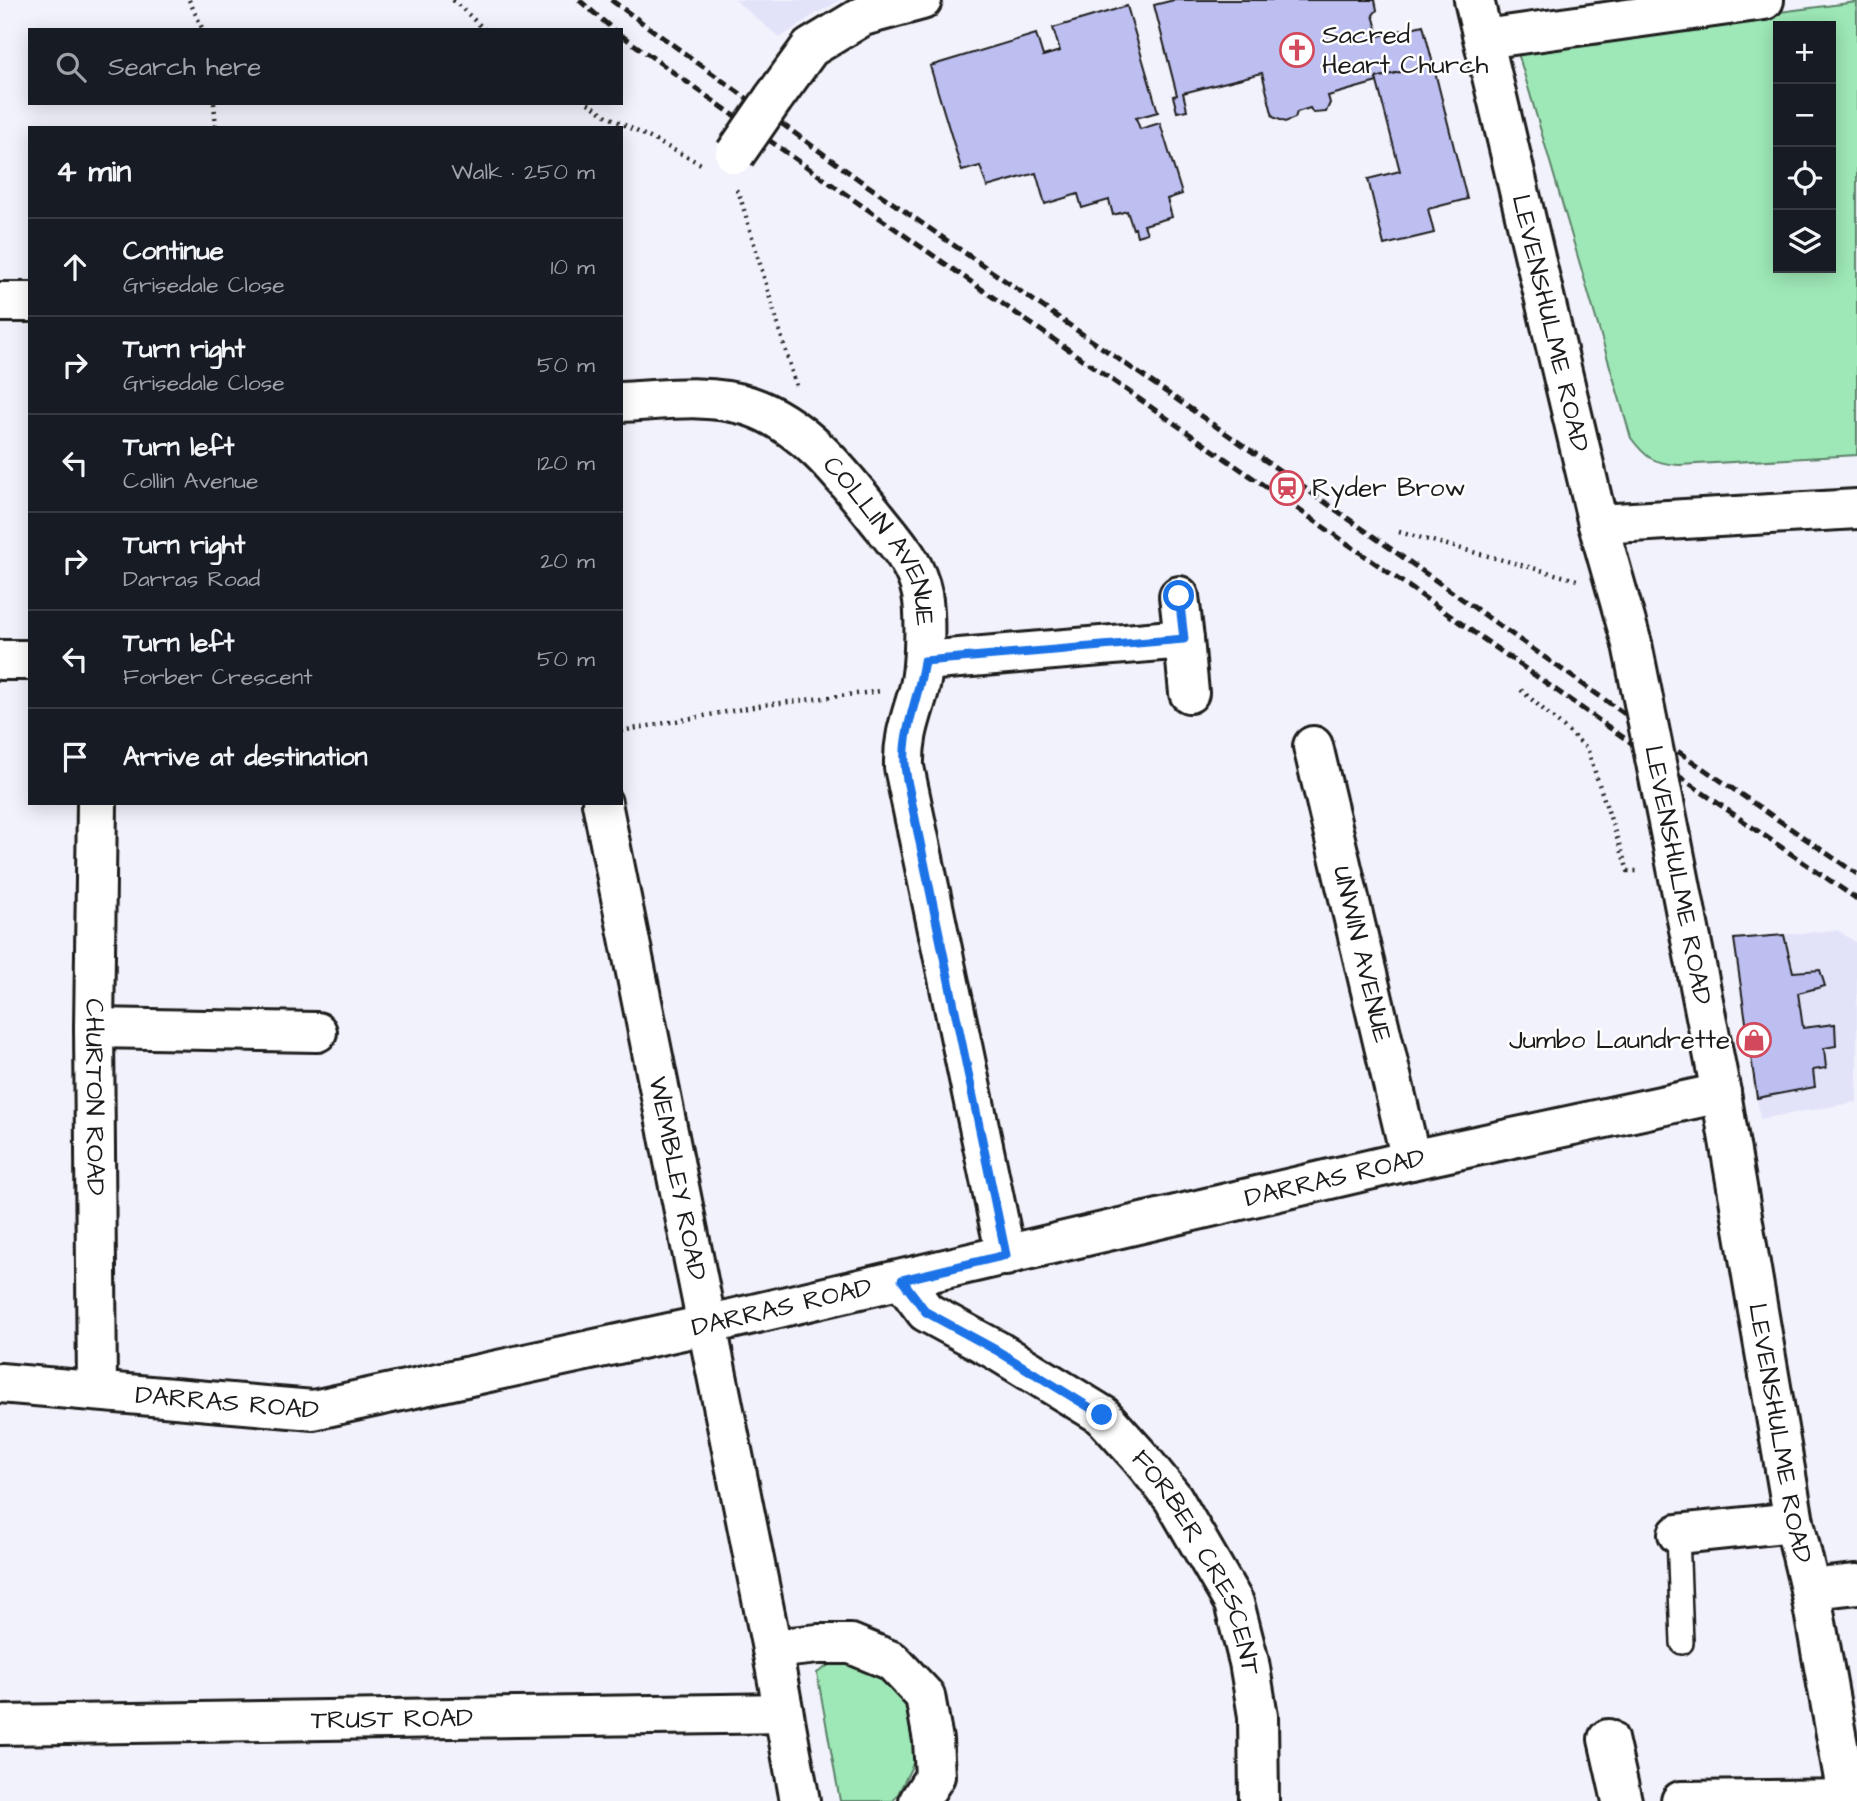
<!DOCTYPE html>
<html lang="en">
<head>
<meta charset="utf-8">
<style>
	body { margin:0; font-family:"Architects Daughter",sans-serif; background:#20242c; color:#f1f3f6 }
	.controls { position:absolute; right:21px; top:21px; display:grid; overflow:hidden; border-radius:0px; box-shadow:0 4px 18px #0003 }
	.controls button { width:63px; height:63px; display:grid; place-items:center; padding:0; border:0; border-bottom:2px solid #363941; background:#171b24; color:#f1f3f6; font:35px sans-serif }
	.stop { position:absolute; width:21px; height:21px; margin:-16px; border:5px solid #1a73e8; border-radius:50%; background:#fff }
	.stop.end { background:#1a73e8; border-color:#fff; box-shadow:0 2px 7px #0008 }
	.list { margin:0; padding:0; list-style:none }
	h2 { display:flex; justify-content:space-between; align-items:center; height:91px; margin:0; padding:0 28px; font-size:30px }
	h2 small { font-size:23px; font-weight:400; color:#9ea1a6 }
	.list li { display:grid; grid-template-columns:46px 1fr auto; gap:21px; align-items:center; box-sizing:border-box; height:98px; padding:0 28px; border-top:2px solid #363941 }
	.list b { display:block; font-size:26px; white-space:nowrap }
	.list p { margin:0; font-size:23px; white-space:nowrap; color:#9ea1a6 }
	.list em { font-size:23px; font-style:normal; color:#9ea1a6 }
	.icon { flex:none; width:38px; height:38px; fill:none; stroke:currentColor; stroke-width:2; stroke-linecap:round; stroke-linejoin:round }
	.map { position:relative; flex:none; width:1857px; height:1801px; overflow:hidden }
	.search { position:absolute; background:#171b24; box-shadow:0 4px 18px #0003; left:28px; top:28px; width:595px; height:77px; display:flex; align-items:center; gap:18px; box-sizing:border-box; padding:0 24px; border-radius:0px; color:#9ea1a6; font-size:26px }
	.panel { position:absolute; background:#171b24; box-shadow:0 4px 18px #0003; left:28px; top:126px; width:595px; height:679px; border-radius:0px }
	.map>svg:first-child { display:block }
	.built { fill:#e2e3f9 }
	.green { fill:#9ee8b7; stroke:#5d826a; stroke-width:2; fill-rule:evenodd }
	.building { fill:#bdbff1; stroke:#1c1c1c; stroke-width:2 }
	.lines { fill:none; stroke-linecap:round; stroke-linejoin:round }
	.service-casing { stroke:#1c1c1c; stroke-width:26 }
	.minor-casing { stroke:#1c1c1c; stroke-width:44 }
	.path { stroke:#1c1c1c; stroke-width:4.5; stroke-dasharray:2 5; stroke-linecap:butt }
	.service { stroke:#fff; stroke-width:21 }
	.minor { stroke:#fff; stroke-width:38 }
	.rail { stroke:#1c1c1c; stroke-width:5; stroke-dasharray:10 5; stroke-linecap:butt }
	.minor-bridge-casing { stroke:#1c1c1c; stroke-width:44; stroke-linecap:butt }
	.minor-bridge { stroke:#fff; stroke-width:38 }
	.route { stroke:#1a73e8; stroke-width:9 }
	.labels { text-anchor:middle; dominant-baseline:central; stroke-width:5; stroke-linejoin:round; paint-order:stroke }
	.poi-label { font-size:26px; fill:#1c1c1c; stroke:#fff; text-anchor:start }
	.street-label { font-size:26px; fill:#1c1c1c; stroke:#fff }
</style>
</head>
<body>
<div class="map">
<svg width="1857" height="1801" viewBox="0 0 1857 1801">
	<rect width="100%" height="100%" fill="#f2f2fc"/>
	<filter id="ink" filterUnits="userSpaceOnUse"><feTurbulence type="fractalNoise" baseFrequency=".0143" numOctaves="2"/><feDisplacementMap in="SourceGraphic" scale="14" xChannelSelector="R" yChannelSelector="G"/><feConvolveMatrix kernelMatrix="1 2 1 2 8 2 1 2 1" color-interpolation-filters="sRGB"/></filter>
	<g filter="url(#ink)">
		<g class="built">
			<path d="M735,0H841L810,17L780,38Z"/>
			<path d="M1837,930L1857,943V1102L1760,1119L1734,939Z"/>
		</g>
		<g class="green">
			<path d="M1857,2V455L1679,465C1653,463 1646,458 1631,438L1516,46ZM1778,26H1831V268H1778Z"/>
			<path d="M832,1663L877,1669L893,1682L916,1717V1758L897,1796L893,1801H840L817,1673Z"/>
		</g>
		<g class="building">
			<path d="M1174,0H1375L1377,10L1373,15L1379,36L1423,25L1433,64L1376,78L1377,82L1328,96L1330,103L1326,112L1313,113L1310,108L1297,112L1295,118L1285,122L1273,117L1262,73L1183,93L1187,110L1177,112L1173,96L1177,95L1154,5Z"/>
			<path d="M1127,6L1158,112L1136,118L1140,129L1160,123L1182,194L1167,199L1172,217L1144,225L1147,233L1137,236L1135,228L1133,229L1127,211L1113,215L1109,200L1082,208L1078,194L1045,204L1036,173L987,187L980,166L962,171L930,66L1036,34L1043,56L1060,51L1053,28Z"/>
			<path d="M1433,64L1467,199L1428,209L1434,233L1384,245L1368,179L1400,171L1376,78Z"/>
			<path d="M1784,935L1793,972L1820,970L1825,986L1798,993L1803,1028L1835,1024L1836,1046L1824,1048L1826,1068L1813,1070L1815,1087L1757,1098L1734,939Z"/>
		</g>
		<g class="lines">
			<g class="service-casing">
				<path id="service" d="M1678,1534L1682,1643"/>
			</g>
			<g class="minor-casing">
				<g id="minor">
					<path id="s1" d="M1474,0L1598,524L1632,644"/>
					<path d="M1484,39L1764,0"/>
					<path d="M773,99L810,48L863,16L922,0"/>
					<path d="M0,302H30"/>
					<path id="s2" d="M621,402C663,400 708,393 749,406C803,424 842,474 876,517C895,541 916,563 922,594C926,615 925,669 919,690C911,718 903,736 904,767L1006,1256"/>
					<path d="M1598,524L1857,509"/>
					<path d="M1179,596L1184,639"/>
					<path d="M0,660H30"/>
					<path d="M924,661L1184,639L1189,693"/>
					<path id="s3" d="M1313,746L1411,1160"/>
					<path id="s4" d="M97,803L94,1028L97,1390"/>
					<path id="s5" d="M602,803L772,1649L800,1801"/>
					<path id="s6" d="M1671,837L1721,1093L1794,1522L1810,1589L1848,1801"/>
					<path d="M94,1028L317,1032"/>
					<path id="s7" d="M902,1280L926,1312L996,1350L1102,1415L1139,1456L1173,1498L1234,1603L1249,1662L1258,1716L1259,1801"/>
					<path id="s8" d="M0,1383L313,1410L706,1325L1411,1160L1721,1093"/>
					<path d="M1678,1534L1794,1522"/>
					<path d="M1810,1589L1857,1584"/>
					<path d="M772,1649L818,1644H851L892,1661L925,1696L933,1740L935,1776L919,1801"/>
					<path id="s9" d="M0,1725L783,1713"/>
					<path d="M1608,1739L1622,1801"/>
					<path d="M1681,1801L1857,1799"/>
				</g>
			</g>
			<g class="path">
				<path d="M189,0L203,30"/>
				<path d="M453,0L485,30"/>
				<path d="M214,103L216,128"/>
				<path d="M588,103L607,116L701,164"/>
				<path d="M736,190L739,193L797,389"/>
				<path d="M1399,532L1577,580"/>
				<path d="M1521,690L1587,748L1628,871H1640"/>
				<path d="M621,731L764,705L881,691"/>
			</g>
			<use href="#service" class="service"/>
			<use href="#minor" class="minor"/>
			<g class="rail">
				<path d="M579,0L614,30"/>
				<path d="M611,0L858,179L1292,479L1676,750L1857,874"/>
				<path d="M621,35C839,191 1059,343 1279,496C1472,630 1663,767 1857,899"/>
			</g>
			<g class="minor-bridge-casing">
				<g id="minor-bridge">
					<path d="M735,154L773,99"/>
					<path d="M1632,644L1671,837"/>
				</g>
			</g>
			<use href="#minor-bridge" class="minor-bridge"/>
		</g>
	</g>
	<g class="lines" filter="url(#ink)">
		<path class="route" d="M1102,1415L996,1350L926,1312L902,1280L1006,1255L907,780C898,735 918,705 924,661L1184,639L1179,596"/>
	</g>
	<defs>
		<g id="church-ring" transform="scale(1.75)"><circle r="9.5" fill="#fff" stroke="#d1495b" stroke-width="1.5"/><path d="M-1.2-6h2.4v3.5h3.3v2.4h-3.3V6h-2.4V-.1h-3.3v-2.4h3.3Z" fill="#d1495b"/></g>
		<g id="station-ring" transform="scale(1.75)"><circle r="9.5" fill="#fff" stroke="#d1495b" stroke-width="1.5"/><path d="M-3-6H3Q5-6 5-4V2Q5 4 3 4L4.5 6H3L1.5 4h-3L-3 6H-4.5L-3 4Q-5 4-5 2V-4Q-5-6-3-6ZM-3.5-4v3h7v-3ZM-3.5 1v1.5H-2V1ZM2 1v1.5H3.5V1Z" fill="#d1495b"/></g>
		<g id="shop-ring" transform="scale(1.75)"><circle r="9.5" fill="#fff" stroke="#d1495b" stroke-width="1.5"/><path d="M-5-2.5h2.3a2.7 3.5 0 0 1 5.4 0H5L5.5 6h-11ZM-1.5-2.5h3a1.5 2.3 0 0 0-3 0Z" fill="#d1495b"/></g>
	</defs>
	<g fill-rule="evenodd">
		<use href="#church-ring" x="1297" y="50"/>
		<use href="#station-ring" x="1287" y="488"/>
		<use href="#shop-ring" x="1754" y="1040"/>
	</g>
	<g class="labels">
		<g class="poi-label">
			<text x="1322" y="35">Sacred<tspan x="1322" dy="30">Heart Church</tspan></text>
			<text x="1312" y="488">Ryder Brow</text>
			<text x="1730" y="1040" text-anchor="end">Jumbo Laundrette</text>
		</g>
		<g class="street-label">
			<text stroke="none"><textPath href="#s1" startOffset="332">LEVENSHULME ROAD</textPath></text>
			<text stroke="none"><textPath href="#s2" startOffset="324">COLLIN AVENUE</textPath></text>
			<text transform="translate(1678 875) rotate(79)">LEVENSHULME ROAD</text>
			<text stroke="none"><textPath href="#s3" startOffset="214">UNWIN AVENUE</textPath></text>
			<text stroke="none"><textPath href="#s4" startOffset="294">CHURTON ROAD</textPath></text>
			<text stroke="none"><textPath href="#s5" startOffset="383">WEMBLEY ROAD</textPath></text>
			<text stroke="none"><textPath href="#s8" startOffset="1362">DARRAS ROAD</textPath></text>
			<text stroke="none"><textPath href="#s8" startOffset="794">DARRAS ROAD</textPath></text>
			<text stroke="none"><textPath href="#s8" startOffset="228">DARRAS ROAD</textPath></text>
			<text stroke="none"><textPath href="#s6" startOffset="606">LEVENSHULME ROAD</textPath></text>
			<text stroke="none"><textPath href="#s7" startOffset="422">FORBER CRESCENT</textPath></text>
			<text stroke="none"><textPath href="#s9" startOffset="392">TRUST ROAD</textPath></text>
		</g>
	</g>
</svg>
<div class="controls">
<button>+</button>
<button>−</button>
<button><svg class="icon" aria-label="locate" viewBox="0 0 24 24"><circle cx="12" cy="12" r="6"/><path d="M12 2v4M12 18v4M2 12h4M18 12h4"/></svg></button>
<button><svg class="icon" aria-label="layers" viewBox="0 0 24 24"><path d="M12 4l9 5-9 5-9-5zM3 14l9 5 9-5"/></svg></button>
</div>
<div class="stop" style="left:1179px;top:596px"></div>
<div class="stop end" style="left:1102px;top:1415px"></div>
<div class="search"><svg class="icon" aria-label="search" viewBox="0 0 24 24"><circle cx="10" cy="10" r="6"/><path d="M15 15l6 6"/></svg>Search here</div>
<section class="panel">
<h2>4 min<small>Walk · 250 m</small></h2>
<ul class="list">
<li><svg class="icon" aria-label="ahead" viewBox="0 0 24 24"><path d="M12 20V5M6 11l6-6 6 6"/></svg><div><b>Continue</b><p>Grisedale Close</p></div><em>10 m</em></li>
<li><svg class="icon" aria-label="right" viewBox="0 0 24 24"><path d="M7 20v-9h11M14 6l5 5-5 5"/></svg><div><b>Turn right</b><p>Grisedale Close</p></div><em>50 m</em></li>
<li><svg class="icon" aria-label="left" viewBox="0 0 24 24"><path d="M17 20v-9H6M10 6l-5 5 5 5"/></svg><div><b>Turn left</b><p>Collin Avenue</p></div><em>120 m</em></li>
<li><svg class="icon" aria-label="right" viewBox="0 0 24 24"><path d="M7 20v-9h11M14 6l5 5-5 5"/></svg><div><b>Turn right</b><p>Darras Road</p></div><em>20 m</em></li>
<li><svg class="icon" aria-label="left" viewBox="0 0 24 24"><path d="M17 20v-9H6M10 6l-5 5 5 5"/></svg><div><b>Turn left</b><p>Forber Crescent</p></div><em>50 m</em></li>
<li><svg class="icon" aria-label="arrive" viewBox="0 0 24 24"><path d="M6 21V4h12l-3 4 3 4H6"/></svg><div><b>Arrive at destination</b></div></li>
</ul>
</section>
</div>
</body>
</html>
